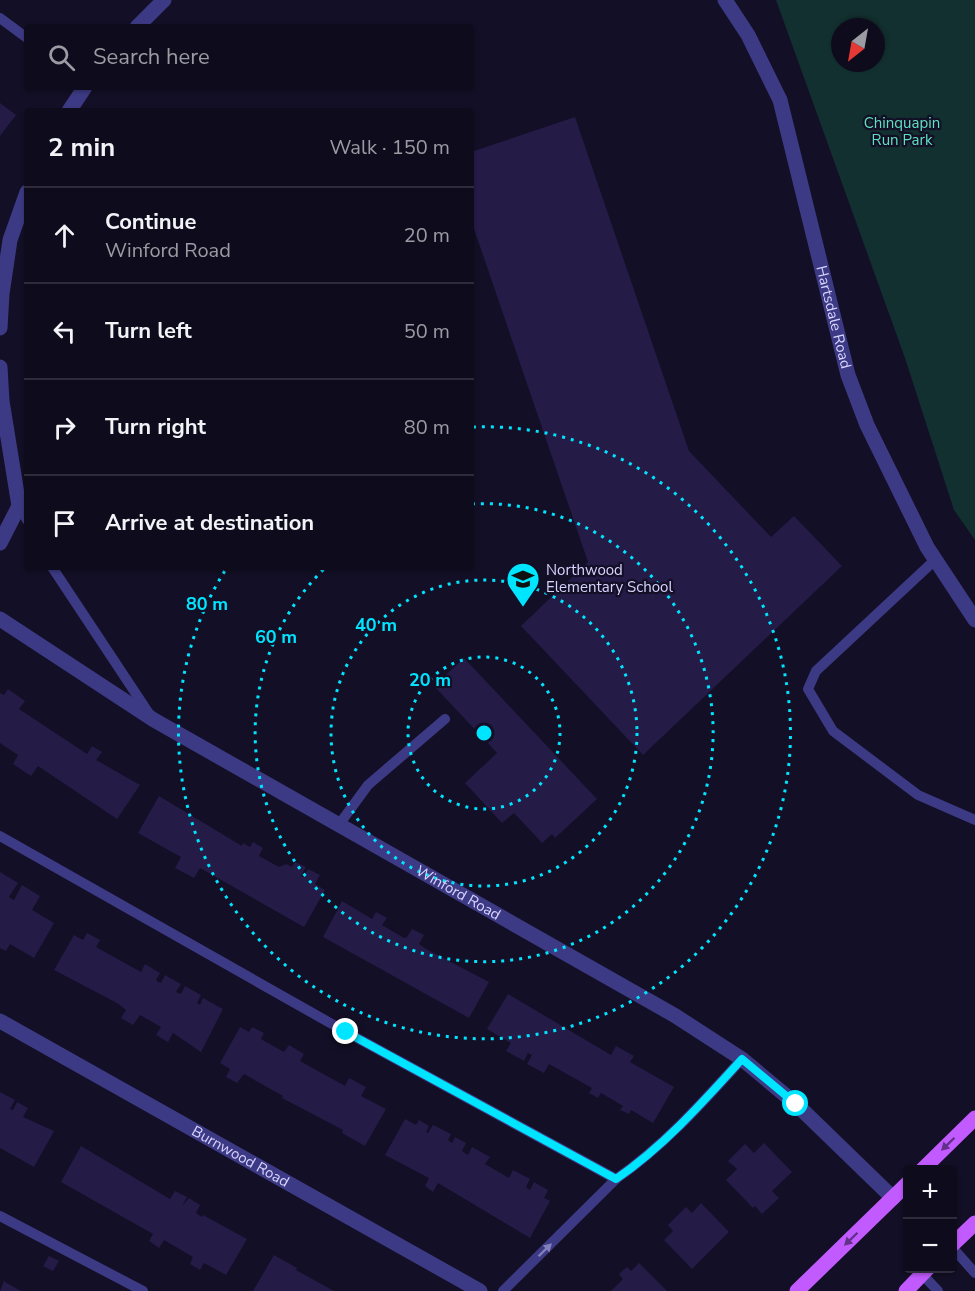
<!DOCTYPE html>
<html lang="en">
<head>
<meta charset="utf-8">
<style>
	body { margin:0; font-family:"Nunito Sans",sans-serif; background:#171425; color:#f1f3f6 }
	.controls { position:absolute; right:18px; bottom:18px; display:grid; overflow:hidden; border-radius:6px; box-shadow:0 2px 4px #0004 }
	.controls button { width:54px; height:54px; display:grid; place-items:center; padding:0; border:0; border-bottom:2px solid #2e2b3b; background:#0e0b1c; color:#f1f3f6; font:30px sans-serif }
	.compass { position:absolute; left:831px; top:18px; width:54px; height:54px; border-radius:50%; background:#0e0b1c; box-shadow:0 2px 4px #0004; rotate:211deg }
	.stop { position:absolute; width:18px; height:18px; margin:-14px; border:4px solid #00e5ff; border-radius:50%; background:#fff }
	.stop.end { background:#00e5ff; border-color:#fff; box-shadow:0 2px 6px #0008 }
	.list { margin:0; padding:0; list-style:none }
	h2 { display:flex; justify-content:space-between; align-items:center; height:78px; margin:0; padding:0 24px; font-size:26px }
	h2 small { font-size:20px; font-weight:400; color:#9b9ba3 }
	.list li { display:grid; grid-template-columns:39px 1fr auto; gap:18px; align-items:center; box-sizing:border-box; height:96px; padding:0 24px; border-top:2px solid #2e2b3b }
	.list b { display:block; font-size:22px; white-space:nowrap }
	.list p { margin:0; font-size:20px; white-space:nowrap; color:#9b9ba3 }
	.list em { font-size:20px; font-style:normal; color:#9b9ba3 }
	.icon { flex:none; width:33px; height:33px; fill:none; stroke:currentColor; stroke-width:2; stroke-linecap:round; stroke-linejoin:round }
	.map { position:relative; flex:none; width:975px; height:1291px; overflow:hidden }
	.search { position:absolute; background:#0e0b1c; box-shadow:0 2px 4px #0004; left:24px; top:24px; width:450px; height:66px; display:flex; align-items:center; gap:15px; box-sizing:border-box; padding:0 21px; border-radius:6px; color:#9b9ba3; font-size:22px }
	.panel { position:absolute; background:#0e0b1c; box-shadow:0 2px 4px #0004; left:24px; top:108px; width:450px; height:462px; border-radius:6px }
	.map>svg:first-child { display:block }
	.green { fill:#12302f; fill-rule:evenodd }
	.building { fill:#241b47 }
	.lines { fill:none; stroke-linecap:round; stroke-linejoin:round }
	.lane { stroke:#3d3a85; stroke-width:10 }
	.street { stroke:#3d3a85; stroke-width:15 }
	.primary { stroke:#c25bff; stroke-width:15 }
	.oneway { fill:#623188 }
	.oneway2 { fill:#837fbc }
	.route { stroke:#00e5ff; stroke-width:8 }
	.ring { fill:none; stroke:#00e5ff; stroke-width:3; stroke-dasharray:3 6 }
	.labels { text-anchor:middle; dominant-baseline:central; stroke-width:4.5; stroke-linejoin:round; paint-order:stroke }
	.park-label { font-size:15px; fill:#5fe0c0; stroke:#130f26 }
	.street-label { font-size:15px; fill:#d9d4ff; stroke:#130f26 }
	.poi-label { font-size:15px; fill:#d9d4ff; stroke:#130f26; text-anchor:start }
	.centre { fill:#00e5ff; stroke:#130f26; stroke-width:3 }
	.ring-label { font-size:18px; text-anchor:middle; font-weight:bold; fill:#00e5ff; stroke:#130f26; stroke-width:4.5; stroke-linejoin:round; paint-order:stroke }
</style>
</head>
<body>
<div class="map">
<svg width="975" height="1291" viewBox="0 0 975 1291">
	<rect width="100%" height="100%" fill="#130f26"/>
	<path class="green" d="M776,0H975V540L954,510L905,358ZM840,27H876V63H840Z"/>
	<g class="building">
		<path d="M0,103L16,115L0,136Z"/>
		<path d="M575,117L689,451L771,537L794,516L842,566L643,755L521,626L588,562L471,220V152Z"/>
		<path d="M464,658L597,799L555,838L552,834L542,843L514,813L502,823L465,783L497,753L434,686Z"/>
		<path d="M8,689L25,701L19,709L87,754L92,746L102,752L96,760L140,785L117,819L38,766L31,776L13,764L18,755L0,743V693L4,695Z"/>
		<path d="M159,796L242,846L243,843L250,847L253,842L263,848L259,856L279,867L286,864L292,867L295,862L306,867L301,876L303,877L308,869L320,875L315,884L325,890L304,927L200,868L194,878L175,868L181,857L138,833Z"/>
		<path d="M0,872L18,883L9,897L14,900L22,885L40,896L32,910L54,923L34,958L10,944L6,951L0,948Z"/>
		<path d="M342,901L372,919L376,912L387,918L382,925L404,938L407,937L412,929L424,935L419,944L426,949L489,982L469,1018L323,937Z"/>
		<path d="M87,933L100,940L96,947L141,972L145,964L160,973L156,980L158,982L161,983L165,975L181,984L176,992L181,994L185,986L201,995L197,1003L200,1005L203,998L223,1009L201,1052L173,1033L168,1042L156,1035L161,1027L140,1015L133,1025L121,1018L126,1010L117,1003L54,970L74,935L83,940Z"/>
		<path d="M508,994L611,1055L616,1046L634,1056L630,1062L674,1087L653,1123L631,1110L629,1114L620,1110L623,1106L601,1093L598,1098L589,1093L592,1088L549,1064L544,1073L527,1064L532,1055L528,1053L524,1061L506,1051L511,1043L487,1029Z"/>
		<path d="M240,1027L249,1032L252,1027L264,1033L261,1039L284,1052L289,1045L304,1054L300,1061L345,1086L349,1078L366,1087L361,1096L386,1109L365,1146L342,1133L343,1130L282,1098L283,1096L244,1074L237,1083L226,1077L230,1069L220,1063Z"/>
		<path d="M0,1092L15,1100L10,1109L13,1110L17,1102L28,1108L23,1117L54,1131L34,1167L0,1148Z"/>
		<path d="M405,1119L416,1125L419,1120L429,1126L426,1132L428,1133L433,1125L451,1134L448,1140L452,1143L455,1137L466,1143L462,1151L468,1155L472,1147L490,1157L485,1164L509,1178L513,1170L530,1179L526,1187L530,1190L534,1182L548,1190L544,1198L550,1201L530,1238L438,1183L433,1192L425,1186L429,1178L385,1155Z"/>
		<path d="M764,1143L792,1172L772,1191L779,1198L762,1214L755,1206L753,1208L726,1180L737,1169L728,1161L745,1144L754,1153Z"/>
		<path d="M81,1146L170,1199L175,1191L187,1197L182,1206L189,1198L200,1205L196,1213L202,1217L203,1215L247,1239L226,1275L204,1263L200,1270L190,1264L193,1257L164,1240L159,1248L149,1241L153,1234L61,1182Z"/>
		<path d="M701,1203L729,1232L692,1269L664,1240L673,1231L668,1225L686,1207L692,1213Z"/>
		<path d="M274,1255L297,1268L296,1270L334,1291H253Z"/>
		<path d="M49,1256L59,1261L53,1271L43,1266Z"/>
		<path d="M639,1263L667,1291H611L623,1279L619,1274L627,1267L631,1271Z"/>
		<path d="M4,1281L5,1282L21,1291H0Z"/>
	</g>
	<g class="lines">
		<g class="lane">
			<path d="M0,18L27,38"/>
			<path d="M19,506L27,520"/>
			<path d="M935,560L816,671L808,689L833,731L918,795L975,820"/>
			<path d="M52,567L150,715"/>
			<path d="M338,826L368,785L445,719"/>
			<path d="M0,836L346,1032L616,1179"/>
			<path d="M0,1216L143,1291"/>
			<path d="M952,1247L975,1273"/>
			<path d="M922,1274L938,1291"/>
			<path d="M503,1291L616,1179C664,1146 703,1102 742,1059"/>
		</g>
		<g class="street">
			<path id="s1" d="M725,0L748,35L780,100L848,375L867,425L927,547L975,620"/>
			<path d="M137,27L164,0"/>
			<path d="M69,111L85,87"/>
			<path d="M0,328L2,294L10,240L27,192"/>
			<path d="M0,367L2,401L19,506L0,543"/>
			<path id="s2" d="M0,619L154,720L674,1015L742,1059L796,1104L893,1198"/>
			<path id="s3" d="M0,1021L480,1291"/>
		</g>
		<g class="primary">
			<path d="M922,1170L975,1118"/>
			<path d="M952,1245L975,1223"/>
			<path d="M797,1291L908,1183"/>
			<path d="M906,1291L928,1268"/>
		</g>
	</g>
	<defs><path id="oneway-solid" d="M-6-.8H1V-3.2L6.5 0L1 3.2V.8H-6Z" transform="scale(1.5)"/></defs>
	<g class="oneway">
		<use href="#oneway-solid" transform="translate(948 1144) rotate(136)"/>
		<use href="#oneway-solid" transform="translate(851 1239) rotate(136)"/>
	</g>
	<use class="oneway2" href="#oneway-solid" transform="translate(545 1250) rotate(-44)"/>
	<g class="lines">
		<path class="route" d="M346,1032L616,1179C664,1146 703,1102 742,1059L796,1104"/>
	</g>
	<g class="ring">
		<circle cx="484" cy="733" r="76"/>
		<circle cx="484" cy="733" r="153"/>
		<path d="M472 504A229 229 0 1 1 325 568"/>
		<path d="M473 427A306 306 0 1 1 226 569"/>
	</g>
	<defs>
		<g id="school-pin" transform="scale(1.725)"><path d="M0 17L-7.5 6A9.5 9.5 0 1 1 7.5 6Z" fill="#00e5ff" stroke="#130f26"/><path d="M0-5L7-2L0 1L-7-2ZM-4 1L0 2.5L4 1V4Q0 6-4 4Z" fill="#111"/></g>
	</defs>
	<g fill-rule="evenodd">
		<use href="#school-pin" x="523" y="579"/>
	</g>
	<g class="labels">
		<g class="park-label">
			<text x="902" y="123">Chinquapin<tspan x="902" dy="17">Run Park</tspan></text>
		</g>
		<g class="street-label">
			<text stroke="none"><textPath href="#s1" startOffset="338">Hartsdale Road</textPath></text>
			<text stroke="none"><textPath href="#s2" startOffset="534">Winford Road</textPath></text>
			<text stroke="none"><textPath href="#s3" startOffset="276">Burnwood Road</textPath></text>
		</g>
		<g class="poi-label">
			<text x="546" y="570">Northwood<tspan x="546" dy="17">Elementary School</tspan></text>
		</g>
	</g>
	<circle cx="484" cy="733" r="9" class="centre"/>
	<g class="ring-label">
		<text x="207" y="610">80 m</text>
		<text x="376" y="631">40 m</text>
		<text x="276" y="643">60 m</text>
		<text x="430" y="686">20 m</text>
	</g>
</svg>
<div class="controls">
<button>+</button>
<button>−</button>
</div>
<svg class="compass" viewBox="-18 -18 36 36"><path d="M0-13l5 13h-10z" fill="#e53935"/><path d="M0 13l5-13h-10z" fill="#9b9ba3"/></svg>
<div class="stop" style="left:796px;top:1104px"></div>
<div class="stop end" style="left:346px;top:1032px"></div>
<div class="search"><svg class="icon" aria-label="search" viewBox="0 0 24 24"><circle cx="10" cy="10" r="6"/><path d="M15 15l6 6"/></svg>Search here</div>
<section class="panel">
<h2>2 min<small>Walk · 150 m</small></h2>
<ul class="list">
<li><svg class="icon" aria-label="ahead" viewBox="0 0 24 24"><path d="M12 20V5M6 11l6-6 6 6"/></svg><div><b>Continue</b><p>Winford Road</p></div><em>20 m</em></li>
<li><svg class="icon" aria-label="left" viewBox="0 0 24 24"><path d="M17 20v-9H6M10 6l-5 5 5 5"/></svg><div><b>Turn left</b></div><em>50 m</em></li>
<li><svg class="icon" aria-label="right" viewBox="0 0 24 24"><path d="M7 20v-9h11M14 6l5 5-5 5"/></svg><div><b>Turn right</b></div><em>80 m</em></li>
<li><svg class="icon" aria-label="arrive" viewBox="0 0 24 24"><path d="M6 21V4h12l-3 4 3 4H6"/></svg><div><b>Arrive at destination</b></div></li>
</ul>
</section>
</div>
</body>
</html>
